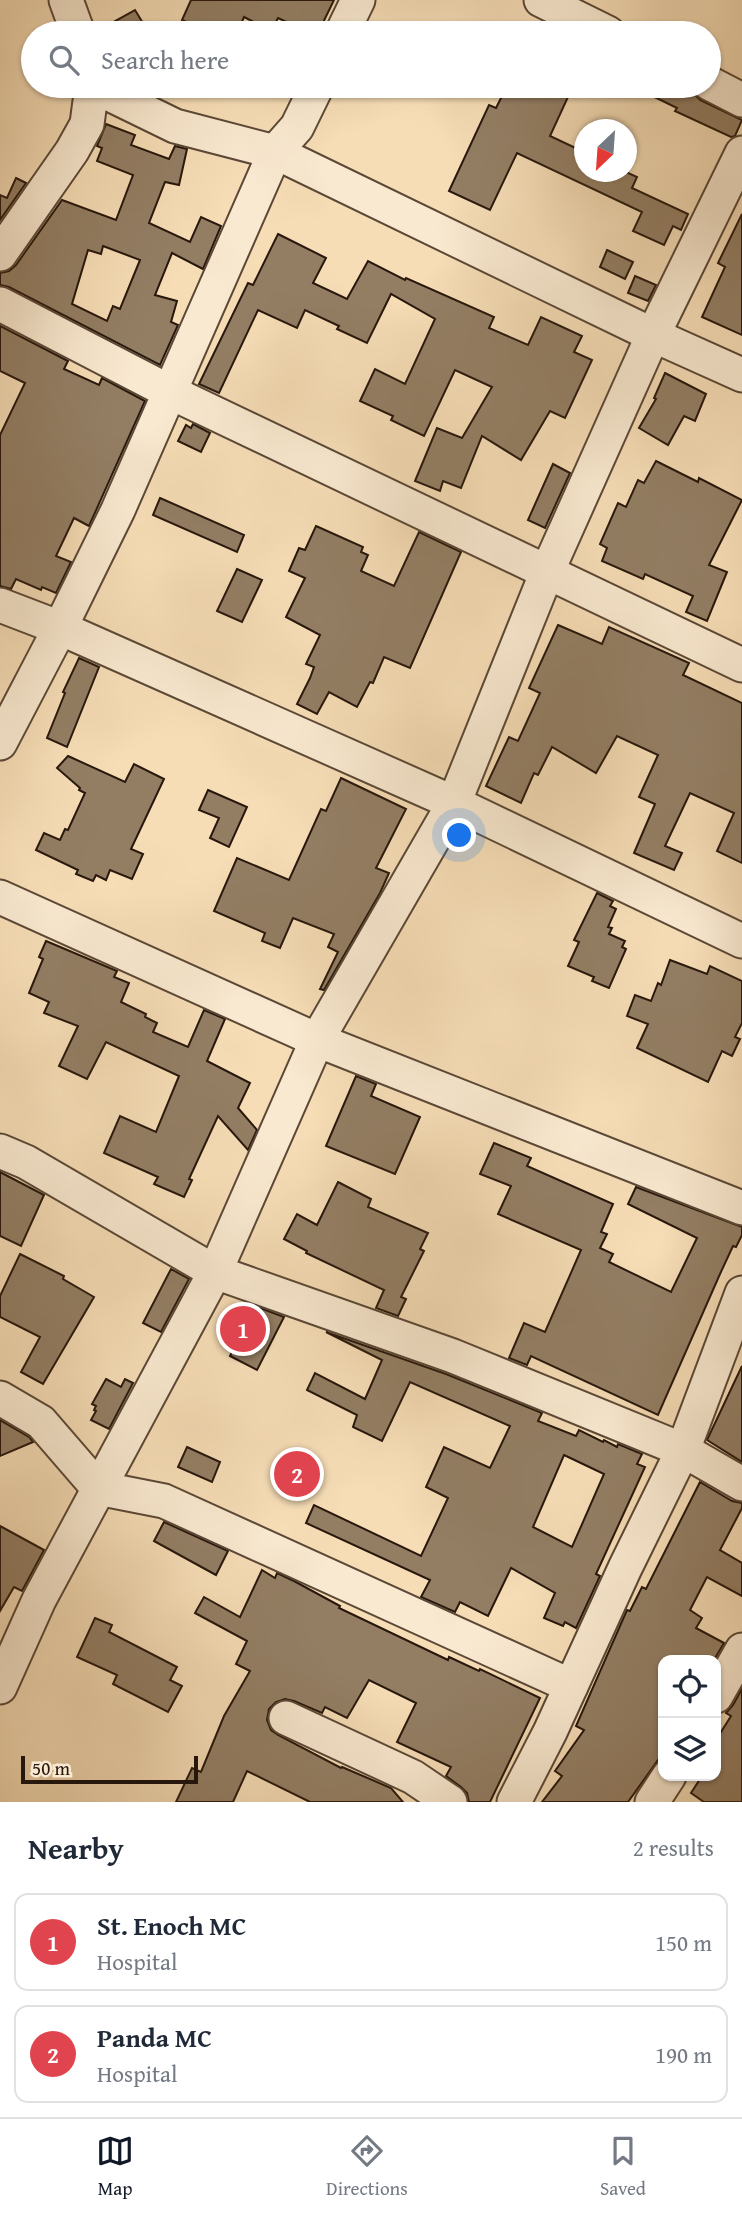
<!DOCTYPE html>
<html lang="en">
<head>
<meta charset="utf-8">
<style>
	body { margin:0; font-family:"Gentium Book Plus",serif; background:#f6f6f7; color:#1f2937 }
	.controls { position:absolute; right:21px; bottom:21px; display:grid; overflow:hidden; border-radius:14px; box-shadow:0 2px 5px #0004 }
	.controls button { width:63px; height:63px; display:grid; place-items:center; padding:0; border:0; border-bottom:2px solid #e0e1e3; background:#fff; color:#1f2937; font:35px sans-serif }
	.compass { position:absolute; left:574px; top:119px; width:63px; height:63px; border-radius:50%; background:#fff; box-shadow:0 2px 5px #0004; rotate:205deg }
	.scale { position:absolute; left:21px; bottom:18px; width:177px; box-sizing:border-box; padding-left:7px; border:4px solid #27170c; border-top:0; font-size:19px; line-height:24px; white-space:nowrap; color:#27170c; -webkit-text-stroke:5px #f9e9d0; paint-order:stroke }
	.you { position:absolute; left:460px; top:836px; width:24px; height:24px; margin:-18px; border:5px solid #fff; border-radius:50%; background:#1a73e8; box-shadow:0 0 0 10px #1a73e833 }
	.badge { display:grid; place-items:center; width:46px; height:46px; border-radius:50%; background:#111827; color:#fff; font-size:23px; font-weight:700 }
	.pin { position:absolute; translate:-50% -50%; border:4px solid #fff; box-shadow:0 2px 7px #0006 }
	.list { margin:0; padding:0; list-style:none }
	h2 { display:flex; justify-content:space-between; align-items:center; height:91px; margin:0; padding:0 28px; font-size:30px }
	h2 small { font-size:23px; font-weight:400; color:#747a83 }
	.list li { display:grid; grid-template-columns:46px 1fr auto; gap:21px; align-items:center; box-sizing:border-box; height:98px; margin:0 14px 14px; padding:0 14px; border:2px solid #e0e1e3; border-radius:14px }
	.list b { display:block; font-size:26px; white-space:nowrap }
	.list p { margin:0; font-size:23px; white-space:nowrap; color:#747a83 }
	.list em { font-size:23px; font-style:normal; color:#747a83 }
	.icon { flex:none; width:38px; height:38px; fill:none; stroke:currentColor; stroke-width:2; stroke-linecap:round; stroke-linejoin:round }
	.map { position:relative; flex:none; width:742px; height:1802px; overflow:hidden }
	.search { position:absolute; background:#fff; box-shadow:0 2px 5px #0004; left:21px; right:21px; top:21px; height:77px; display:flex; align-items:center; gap:18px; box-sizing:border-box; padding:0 24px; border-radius:38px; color:#747a83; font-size:26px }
	.sheet { height:315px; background:#fff }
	nav { display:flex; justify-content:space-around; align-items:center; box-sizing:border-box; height:98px; border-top:2px solid #e0e1e3; background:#fff; font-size:19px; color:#747a83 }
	nav a { display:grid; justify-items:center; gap:4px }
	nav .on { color:#111827 }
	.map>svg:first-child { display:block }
	.building { fill:#937e64; stroke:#27170c; stroke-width:2; fill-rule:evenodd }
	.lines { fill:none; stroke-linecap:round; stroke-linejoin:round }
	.minor-casing { stroke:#5b4836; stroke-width:37 }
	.minor { stroke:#f9e9d0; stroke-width:33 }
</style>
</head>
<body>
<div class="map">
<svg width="742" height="1802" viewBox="0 0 742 1802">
	<rect width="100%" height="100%" fill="#f6ddb6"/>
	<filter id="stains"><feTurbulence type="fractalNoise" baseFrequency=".00286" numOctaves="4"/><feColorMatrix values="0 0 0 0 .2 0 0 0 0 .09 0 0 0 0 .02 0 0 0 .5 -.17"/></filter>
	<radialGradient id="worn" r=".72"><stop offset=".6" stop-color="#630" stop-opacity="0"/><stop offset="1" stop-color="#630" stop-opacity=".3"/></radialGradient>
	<g class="building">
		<path d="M191,0H334L318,33H311L278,18L271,31L244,17L241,24L238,23L234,33H193L196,26L182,20Z"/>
		<path d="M135,10L149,33H97V31Z"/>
		<path d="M507,86H573L550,136L584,152V172H626L637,177L632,188L688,214L681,230L673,226L664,245L633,231L642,212L517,153L490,210L449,191L489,105L496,108Z"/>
		<path d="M632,86H687L700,100L742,120L735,136L731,137L675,111L677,108Z"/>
		<path d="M106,124L135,135L131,145L169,159L175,146L187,149L179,185L165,182L149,223L190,242L201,217L221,226L203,269L172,253L155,295L177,301L171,322L178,325L160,365L9,287L0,285V273L9,271L16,265L62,200L116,220L133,175L97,161L102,148L97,146ZM103,246L140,260L120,309L113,306L107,321L72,304L88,250L101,254Z"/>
		<path d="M16,178L26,183L0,220V195L7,198Z"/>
		<path d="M742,214V335L702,317L725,267L718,263Z"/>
		<path d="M278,234L326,258L313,283L347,299L368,261L405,280L406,278L494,317L489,328L528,345L541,317L582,336L574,352L592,360L565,418L550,411L521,460L482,436L461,488L443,481L440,491L415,481L437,428L462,438L492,387L455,370L424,436L391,420L393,416L360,401L375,369L405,384L435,319L391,294L367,343L337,329L339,326L305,310L297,328L258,310L219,393L199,384L248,283L253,285Z"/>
		<path d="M607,250L633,262L625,279L600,267Z"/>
		<path d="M635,276L656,285L648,301L628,293Z"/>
		<path d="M0,326L68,361L64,369L99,385L102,378L145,401L89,526L74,518L56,556L71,562L56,593L42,587L41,590L16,579L11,589L0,586V435L25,383L0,371Z"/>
		<path d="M665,373L706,394L695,421L684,416L668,445L639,428L656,399L654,398Z"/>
		<path d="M193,424L210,433L201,452L178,441L186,425L191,428Z"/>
		<path d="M656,461L698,482L699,478L742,500L709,565L727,572L707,621L686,612L693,596L645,574L643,579L602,561L607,548L600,544L618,503L626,507L638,480L644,483Z"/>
		<path d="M553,464L570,473L545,528L528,520Z"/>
		<path d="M160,498L244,535L237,552L153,515Z"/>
		<path d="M316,526L363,547L361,552L368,555L361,571L394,586L419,532L461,552L410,668L384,657L373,683L370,682L357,707L329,692L317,714L297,704L310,678L314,667L306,664L320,635L286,617L305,578L289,571L299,548L305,550Z"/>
		<path d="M237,569L262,580L242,622L217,611Z"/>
		<path d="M558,625L602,644L609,627L689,663L683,675L742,703V863L717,851L734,813L690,793L665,846L682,853L674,870L634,853L655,804L639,797L658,755L617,736L596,773L552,747L538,775L534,773L521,803L486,786L509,737L518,741L540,693L529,688Z"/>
		<path d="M79,658L99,667L67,747L47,738L65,693L63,692Z"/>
		<path d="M68,756L125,782L134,764L164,779L131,849L143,854L132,879L110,870L106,880L96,875L93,881L76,874L78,870L36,850L44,833L60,840L65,829L68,830L85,793L79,790L80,788L57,768Z"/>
		<path d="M341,778L406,809L376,868L389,873L380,893L324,990L320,989L338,952L328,947L334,934L293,918L280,948L262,941L265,933L214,911L237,858L289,880L321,809L326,811Z"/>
		<path d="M208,790L247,807L229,847L210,838L219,818L199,810Z"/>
		<path d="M597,893L613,901L610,906L616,909L608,927L612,928L609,934L625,941L622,947L626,949L609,988L592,981L594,977L568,966L579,942L574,940Z"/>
		<path d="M46,941L117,971L114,977L129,983L121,1002L146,1014L145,1017L157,1023L153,1032L188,1047L204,1010L225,1019L207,1061L250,1083L238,1108L257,1130L248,1150L218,1116L189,1179L192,1180L184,1197L154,1184L158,1177L104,1153L120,1116L156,1132L179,1076L106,1042L87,1079L59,1066L78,1026L44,1013L49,1002L29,993L43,959L39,957Z"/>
		<path d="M670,960L707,974L710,966L742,981V1023L735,1037L740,1039L732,1056L722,1051L708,1082L637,1048L648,1024L627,1016L635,995L651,1001L658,983L661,985Z"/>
		<path d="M356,1076L376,1084L371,1096L420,1117L395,1174L326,1146Z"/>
		<path d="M494,1143L531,1158L527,1166L613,1204L601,1232L607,1234L600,1248L613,1254L609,1262L671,1292L697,1238L628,1204L636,1187L742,1227V1235L736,1247L733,1246L720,1274L658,1415L531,1356L527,1365L509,1358L524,1323L545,1332L581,1250L498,1214L511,1186L480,1174Z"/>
		<path d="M0,1172L44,1195L21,1246L0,1236Z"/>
		<path d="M338,1182L371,1199L368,1207L428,1233L420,1249L424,1251L401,1297L406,1299L398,1316L376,1308L384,1290L306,1253L307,1251L284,1239L297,1214L317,1225Z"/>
		<path d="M20,1254L64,1276L63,1279L94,1297L43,1384L21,1372L40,1337L0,1317V1296Z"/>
		<path d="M171,1269L189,1279L161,1332L143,1323Z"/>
		<path d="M255,1306L284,1317L257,1370L230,1356Z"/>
		<path d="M326,1332L446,1374L542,1413L538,1421L576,1436L579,1430L603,1442L604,1440L617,1447L618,1444L642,1454L637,1464L645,1467L596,1574L600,1576L576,1628L565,1622L563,1626L544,1618L555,1593L511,1568L488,1616L460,1602L455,1612L421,1597L430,1580L306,1523L314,1505L421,1556L448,1498L426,1487L444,1447L490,1468L510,1426L410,1382L382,1441L353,1427L357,1415L307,1390L315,1373L365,1399L382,1360ZM564,1455L604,1474L572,1547L533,1527Z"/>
		<path d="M742,1366V1462L707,1440Z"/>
		<path d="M106,1379L121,1387L125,1379L133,1383L109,1429L91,1420L96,1411L94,1410L96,1406L92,1404Z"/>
		<path d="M0,1420L29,1437L33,1442L0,1456Z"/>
		<path d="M187,1447L220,1462L212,1482L178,1467Z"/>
		<path d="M700,1482L732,1501L742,1503V1508L720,1550L742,1563V1596L707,1577L690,1610L702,1618L696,1628L724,1643L714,1660H663V1753L628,1802H542L562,1776L555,1771L584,1730L576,1726L627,1610L630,1611L642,1587L646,1589Z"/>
		<path d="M164,1522L228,1551L216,1575L154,1541Z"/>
		<path d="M0,1526L44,1550L22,1591L14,1587L0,1611Z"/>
		<path d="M262,1570L275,1578L277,1573L294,1581L340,1606L339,1608L448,1660L449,1657L479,1671L480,1669L540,1698L490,1802H469L467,1793L461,1787L446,1776L451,1767L397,1742L416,1703L369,1680L347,1718L325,1707L322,1713L294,1701L285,1699L276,1702L269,1709L267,1720L271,1730L278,1735L341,1768L342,1767L391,1788L403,1802H310L247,1771L233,1802H176L192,1768L201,1772L224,1716L250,1671L236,1664L247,1641L195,1613L204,1597L240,1617Z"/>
		<path d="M95,1618L112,1625L109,1632L177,1667L170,1680L182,1686L168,1712L113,1684L117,1675L77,1657Z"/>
		<path d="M742,1689V1802H704L691,1793L702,1776H716V1740L731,1716L726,1713L733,1705Z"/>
	</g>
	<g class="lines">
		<g class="minor-casing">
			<g id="minor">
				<path d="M66,0L78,33"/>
				<path d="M541,0L608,33"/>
				<path d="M342,33L358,0"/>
				<path d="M709,83L742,100"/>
				<path d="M93,86L175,126L275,152L653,335L742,375"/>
				<path d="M0,254L72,151L87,124L92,86"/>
				<path d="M0,304L170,392L742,665"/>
				<path d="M0,605L60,628L454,803L742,941"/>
				<path d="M0,743L60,628L118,510L275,152L297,127L317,86"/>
				<path d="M0,897L317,1040L742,1208"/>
				<path d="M0,1151L26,1162L215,1272L453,1356L683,1450L742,1484"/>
				<path d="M0,1398L41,1422L98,1488L164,1501L571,1686"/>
				<path d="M0,1687L39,1600L215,1272L317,1040L454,803L547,572L653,335L742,153"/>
				<path d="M716,1696L742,1650"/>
				<path d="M286,1718L413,1777L450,1802"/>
				<path d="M514,1802L550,1732L625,1568L683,1450L742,1293"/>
				<path d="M652,1802L669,1776"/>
			</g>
		</g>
		<use href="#minor" class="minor"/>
	</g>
	<rect width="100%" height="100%" filter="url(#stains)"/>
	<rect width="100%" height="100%" fill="url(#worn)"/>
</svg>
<div class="controls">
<button><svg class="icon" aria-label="locate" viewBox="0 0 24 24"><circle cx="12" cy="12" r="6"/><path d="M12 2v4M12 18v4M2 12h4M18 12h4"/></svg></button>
<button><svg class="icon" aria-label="layers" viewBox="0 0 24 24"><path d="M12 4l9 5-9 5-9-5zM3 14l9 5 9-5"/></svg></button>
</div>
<svg class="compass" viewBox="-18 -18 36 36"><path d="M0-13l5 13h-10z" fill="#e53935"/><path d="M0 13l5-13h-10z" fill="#747a83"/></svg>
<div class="scale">50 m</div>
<div class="you"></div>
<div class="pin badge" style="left:243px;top:1329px;background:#e0444e">1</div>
<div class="pin badge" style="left:297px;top:1474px;background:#e0444e">2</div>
<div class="search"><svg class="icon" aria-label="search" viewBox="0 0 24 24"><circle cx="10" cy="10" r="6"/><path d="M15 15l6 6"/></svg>Search here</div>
</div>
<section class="sheet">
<h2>Nearby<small>2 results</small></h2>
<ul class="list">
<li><span class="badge" style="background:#e0444e">1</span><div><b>St. Enoch MC</b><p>Hospital</p></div><em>150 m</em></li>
<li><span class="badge" style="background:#e0444e">2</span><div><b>Panda MC</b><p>Hospital</p></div><em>190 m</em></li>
</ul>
</section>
<nav>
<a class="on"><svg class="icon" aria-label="map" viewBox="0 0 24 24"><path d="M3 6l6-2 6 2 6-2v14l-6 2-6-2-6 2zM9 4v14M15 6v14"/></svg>Map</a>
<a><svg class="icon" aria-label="directions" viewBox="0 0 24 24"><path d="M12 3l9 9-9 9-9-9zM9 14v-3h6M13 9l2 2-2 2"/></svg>Directions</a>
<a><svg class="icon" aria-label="saved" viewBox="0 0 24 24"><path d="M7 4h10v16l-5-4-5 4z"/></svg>Saved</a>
</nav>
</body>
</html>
